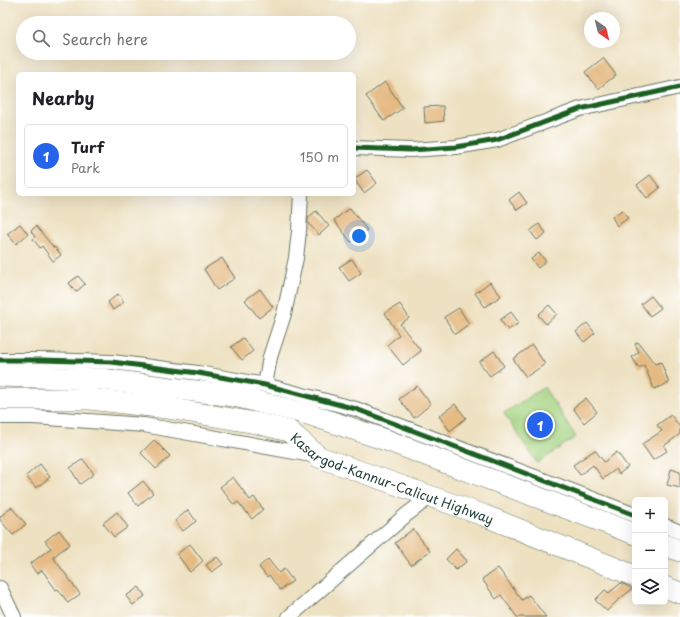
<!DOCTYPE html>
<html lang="en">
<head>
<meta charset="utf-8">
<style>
	body { margin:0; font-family:"Playpen Sans",sans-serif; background:#f6f6f6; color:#202124 }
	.controls { position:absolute; right:12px; bottom:12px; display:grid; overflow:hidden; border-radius:6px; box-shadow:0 4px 16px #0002 }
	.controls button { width:36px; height:36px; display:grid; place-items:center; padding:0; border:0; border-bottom:1px solid #e0e0e0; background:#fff; color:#202124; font:20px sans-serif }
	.compass { position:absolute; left:584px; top:12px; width:36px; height:36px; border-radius:50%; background:#fff; box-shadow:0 4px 16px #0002; rotate:145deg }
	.you { position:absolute; left:359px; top:236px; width:14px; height:14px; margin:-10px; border:3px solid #fff; border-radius:50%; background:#1a73e8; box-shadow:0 0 0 6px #1a73e833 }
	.badge { display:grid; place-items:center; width:26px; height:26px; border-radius:50%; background:#2563eb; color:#fff; font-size:13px; font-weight:700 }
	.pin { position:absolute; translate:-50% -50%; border:2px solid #fff; box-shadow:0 1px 4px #0006 }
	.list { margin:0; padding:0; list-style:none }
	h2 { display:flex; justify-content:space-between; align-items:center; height:52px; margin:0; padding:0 16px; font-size:17px }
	h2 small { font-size:13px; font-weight:400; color:#757577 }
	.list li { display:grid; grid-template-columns:26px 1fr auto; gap:12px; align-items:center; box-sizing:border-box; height:64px; margin:0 8px 8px; padding:0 8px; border:1px solid #e0e0e0; border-radius:6px }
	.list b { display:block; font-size:15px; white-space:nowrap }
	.list p { margin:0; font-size:13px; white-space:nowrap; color:#757577 }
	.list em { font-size:13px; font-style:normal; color:#757577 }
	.icon { flex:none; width:22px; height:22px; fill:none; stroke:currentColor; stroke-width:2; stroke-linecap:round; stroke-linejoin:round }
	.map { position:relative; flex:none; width:680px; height:617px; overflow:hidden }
	.search { position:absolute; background:#fff; box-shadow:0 4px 16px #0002; left:16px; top:16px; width:340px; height:44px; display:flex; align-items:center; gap:10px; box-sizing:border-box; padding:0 14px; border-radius:22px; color:#757577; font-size:15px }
	.panel { position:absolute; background:#fff; box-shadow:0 4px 16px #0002; left:16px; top:72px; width:340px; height:124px; border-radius:6px }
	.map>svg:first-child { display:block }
	.green { fill:#a4d381; stroke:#62885a }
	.building { fill:#e5ba83 }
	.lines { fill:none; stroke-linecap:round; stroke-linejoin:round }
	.minor-casing { stroke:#677665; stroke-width:16 }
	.highway-casing { stroke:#677665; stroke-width:22 }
	.minor { stroke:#fff; stroke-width:14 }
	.highway { stroke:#fff; stroke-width:21 }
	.cycleway-casing { stroke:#fff; stroke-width:8 }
	.cycleway { stroke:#1b5e20; stroke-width:5 }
	.labels { text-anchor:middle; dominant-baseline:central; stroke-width:3.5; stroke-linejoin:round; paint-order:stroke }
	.street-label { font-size:13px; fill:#1f3d34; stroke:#fff }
</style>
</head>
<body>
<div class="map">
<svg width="680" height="617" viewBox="0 0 680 617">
	<rect width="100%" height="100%" fill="#fff"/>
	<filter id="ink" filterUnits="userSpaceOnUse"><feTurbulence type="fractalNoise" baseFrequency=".025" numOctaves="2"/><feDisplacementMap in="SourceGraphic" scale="8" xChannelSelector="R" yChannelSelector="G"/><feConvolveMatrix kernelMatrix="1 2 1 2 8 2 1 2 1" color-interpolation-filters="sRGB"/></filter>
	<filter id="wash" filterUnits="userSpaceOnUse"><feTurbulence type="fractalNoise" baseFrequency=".012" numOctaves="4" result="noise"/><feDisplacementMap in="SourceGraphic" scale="16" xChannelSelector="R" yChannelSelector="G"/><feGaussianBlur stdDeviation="0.9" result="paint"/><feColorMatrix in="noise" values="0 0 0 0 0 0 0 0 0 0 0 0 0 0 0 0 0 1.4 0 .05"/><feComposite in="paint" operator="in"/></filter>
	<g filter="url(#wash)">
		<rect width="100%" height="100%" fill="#eee1c1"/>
		<path class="green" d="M544,387L576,437L537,463L504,413Z"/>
		<g id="blocks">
			<g class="building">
				<path d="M603,58L616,75L598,89L585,72Z"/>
				<path d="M385,82L403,108L384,121L366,96Z"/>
				<path d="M443,106L444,121L425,123L424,107Z"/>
				<path d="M367,170L377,183L364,193L354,179Z"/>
				<path d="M650,175L660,188L647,198L637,185Z"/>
				<path d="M519,192L527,203L517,210L509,200Z"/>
				<path d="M350,208L367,230L351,242L334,220Z"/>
				<path d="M622,210L628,218L617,226L612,217Z"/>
				<path d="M316,211L329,226L319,235L308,223V218Z"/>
				<path d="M20,224L28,234L16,244L7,234Z"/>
				<path d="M539,224L546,233L537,240L530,231Z"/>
				<path d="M36,226L54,248L55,247L61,255L53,261L42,246L40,248L33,239L35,237L31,231Z"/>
				<path d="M539,253L546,261L538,268L531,259Z"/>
				<path d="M222,258L235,278L217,290L204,269Z"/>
				<path d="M352,259L361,273L349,281L339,267Z"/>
				<path d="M78,276L85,284L76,292L69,283Z"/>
				<path d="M490,282L501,296L485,307L475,293Z"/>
				<path d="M260,289L273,307L259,318L245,300Z"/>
				<path d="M118,294L124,302L113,310L108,302Z"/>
				<path d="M651,296L661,308L650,316L641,304Z"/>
				<path d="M400,304L409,318L400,324L421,351L403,365L387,345L399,335L385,313Z"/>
				<path d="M549,305L557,314L546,324L538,315Z"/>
				<path d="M459,308L469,324L455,334L444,317Z"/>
				<path d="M511,312L519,323L508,330L500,320Z"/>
				<path d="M587,323L595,333L584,342L576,332Z"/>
				<path d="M243,338L253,351L242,360L231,347Z"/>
				<path d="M638,342L655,364L661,362L669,383L654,389L644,365L639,368L632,357L639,352L635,344Z"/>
				<path d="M532,345L545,364L526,377L513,359Z"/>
				<path d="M494,351L504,366L490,376L479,362Z"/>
				<path d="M417,386L431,404L414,418L399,399Z"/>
				<path d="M586,398L597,412L584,423L573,408Z"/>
				<path d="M455,404L466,418L450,431L439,416Z"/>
				<path d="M671,415L680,427V434L664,446L667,451L653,460L642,444L662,431L657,425Z"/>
				<path d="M154,440L170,456L156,469L141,453Z"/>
				<path d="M595,450L604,462L617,452L628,467L619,474L616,469L603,479L593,465L580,475L573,465Z"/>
				<path d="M83,459L94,474L80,484L70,468Z"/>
				<path d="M40,464L50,477L36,488L26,476Z"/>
				<path d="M671,469L680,472V488L667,485Z"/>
				<path d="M233,477L250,500L254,497L263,509L252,519L238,502L234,505L220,487Z"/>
				<path d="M143,481L153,493L138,506L128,493Z"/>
				<path d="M11,507L26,524L13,535L0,520V517Z"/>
				<path d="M188,510L196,521L183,531L175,521Z"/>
				<path d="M117,512L128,527L114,537L103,523Z"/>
				<path d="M413,529L430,551L411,565L395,543Z"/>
				<path d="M59,530L70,544L53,557L80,594L68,603L58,589L56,590L42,570L37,574L30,564L51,548L45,541Z"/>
				<path d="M190,544L203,561L190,572L177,554Z"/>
				<path d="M456,549L467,561L456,570L446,559Z"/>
				<path d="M217,557L223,564L212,572L206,565Z"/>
				<path d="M268,559L279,573L284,569L293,581L280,590L269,575L267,577L259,567Z"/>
				<path d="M498,568L522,600L529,595L546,617H517L501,595L496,599L482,579Z"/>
				<path d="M621,583L630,587L632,589L616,602L607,611L595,600L605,590L609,593Z"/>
				<path d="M139,587L145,596L133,605L126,596Z"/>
			</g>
		</g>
	</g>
	<g filter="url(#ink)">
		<use href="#blocks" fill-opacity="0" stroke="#677665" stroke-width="1"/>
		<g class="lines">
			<g class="minor-casing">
				<g id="minor">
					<path d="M354,148L411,150L456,147L497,140L580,109L680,87"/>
					<path d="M0,360H42L112,362L198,373L265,385L356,409L635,515"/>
					<path d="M265,385L270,357L284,314L296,258L299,231L301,194"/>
					<path d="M0,417H34L144,425L317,456"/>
					<path d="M665,526L680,532"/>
					<path d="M0,588L14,617"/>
					<path d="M289,617L406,515L431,496"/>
				</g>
			</g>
			<g class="highway-casing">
				<g id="highway">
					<path d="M0,376L101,379L234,396L308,414L386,440L635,534"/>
					<path id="s1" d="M0,399H90L167,408L256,423L289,431L319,457L483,515L635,576"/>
					<path d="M665,545L680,551"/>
					<path d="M665,587L680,593"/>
				</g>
			</g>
			<use href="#minor" class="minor"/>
			<use href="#highway" class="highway"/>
			<g class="cycleway-casing">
				<g id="cycleway">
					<path d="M354,148L411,150L456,147L497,140L580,109L680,87"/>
					<path d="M0,360H42L112,362L198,373L265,385L356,409L635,515"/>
				</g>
			</g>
			<use href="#cycleway" class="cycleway"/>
		</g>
	</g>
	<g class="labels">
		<g class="street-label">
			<text stroke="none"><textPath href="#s1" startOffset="407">Kasargod-Kannur-Calicut Highway</textPath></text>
		</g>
	</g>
</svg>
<div class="controls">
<button>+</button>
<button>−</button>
<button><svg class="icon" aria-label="layers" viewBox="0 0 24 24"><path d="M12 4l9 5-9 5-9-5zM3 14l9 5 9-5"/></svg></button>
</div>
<svg class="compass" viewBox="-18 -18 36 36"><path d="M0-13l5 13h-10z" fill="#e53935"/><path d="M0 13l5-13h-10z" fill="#757577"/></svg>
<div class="you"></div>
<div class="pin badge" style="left:540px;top:425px">1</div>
<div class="search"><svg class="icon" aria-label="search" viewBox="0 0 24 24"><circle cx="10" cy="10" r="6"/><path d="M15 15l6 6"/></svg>Search here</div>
<section class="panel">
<h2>Nearby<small></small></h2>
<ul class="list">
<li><span class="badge">1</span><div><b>Turf</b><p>Park</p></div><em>150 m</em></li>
</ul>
</section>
</div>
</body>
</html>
